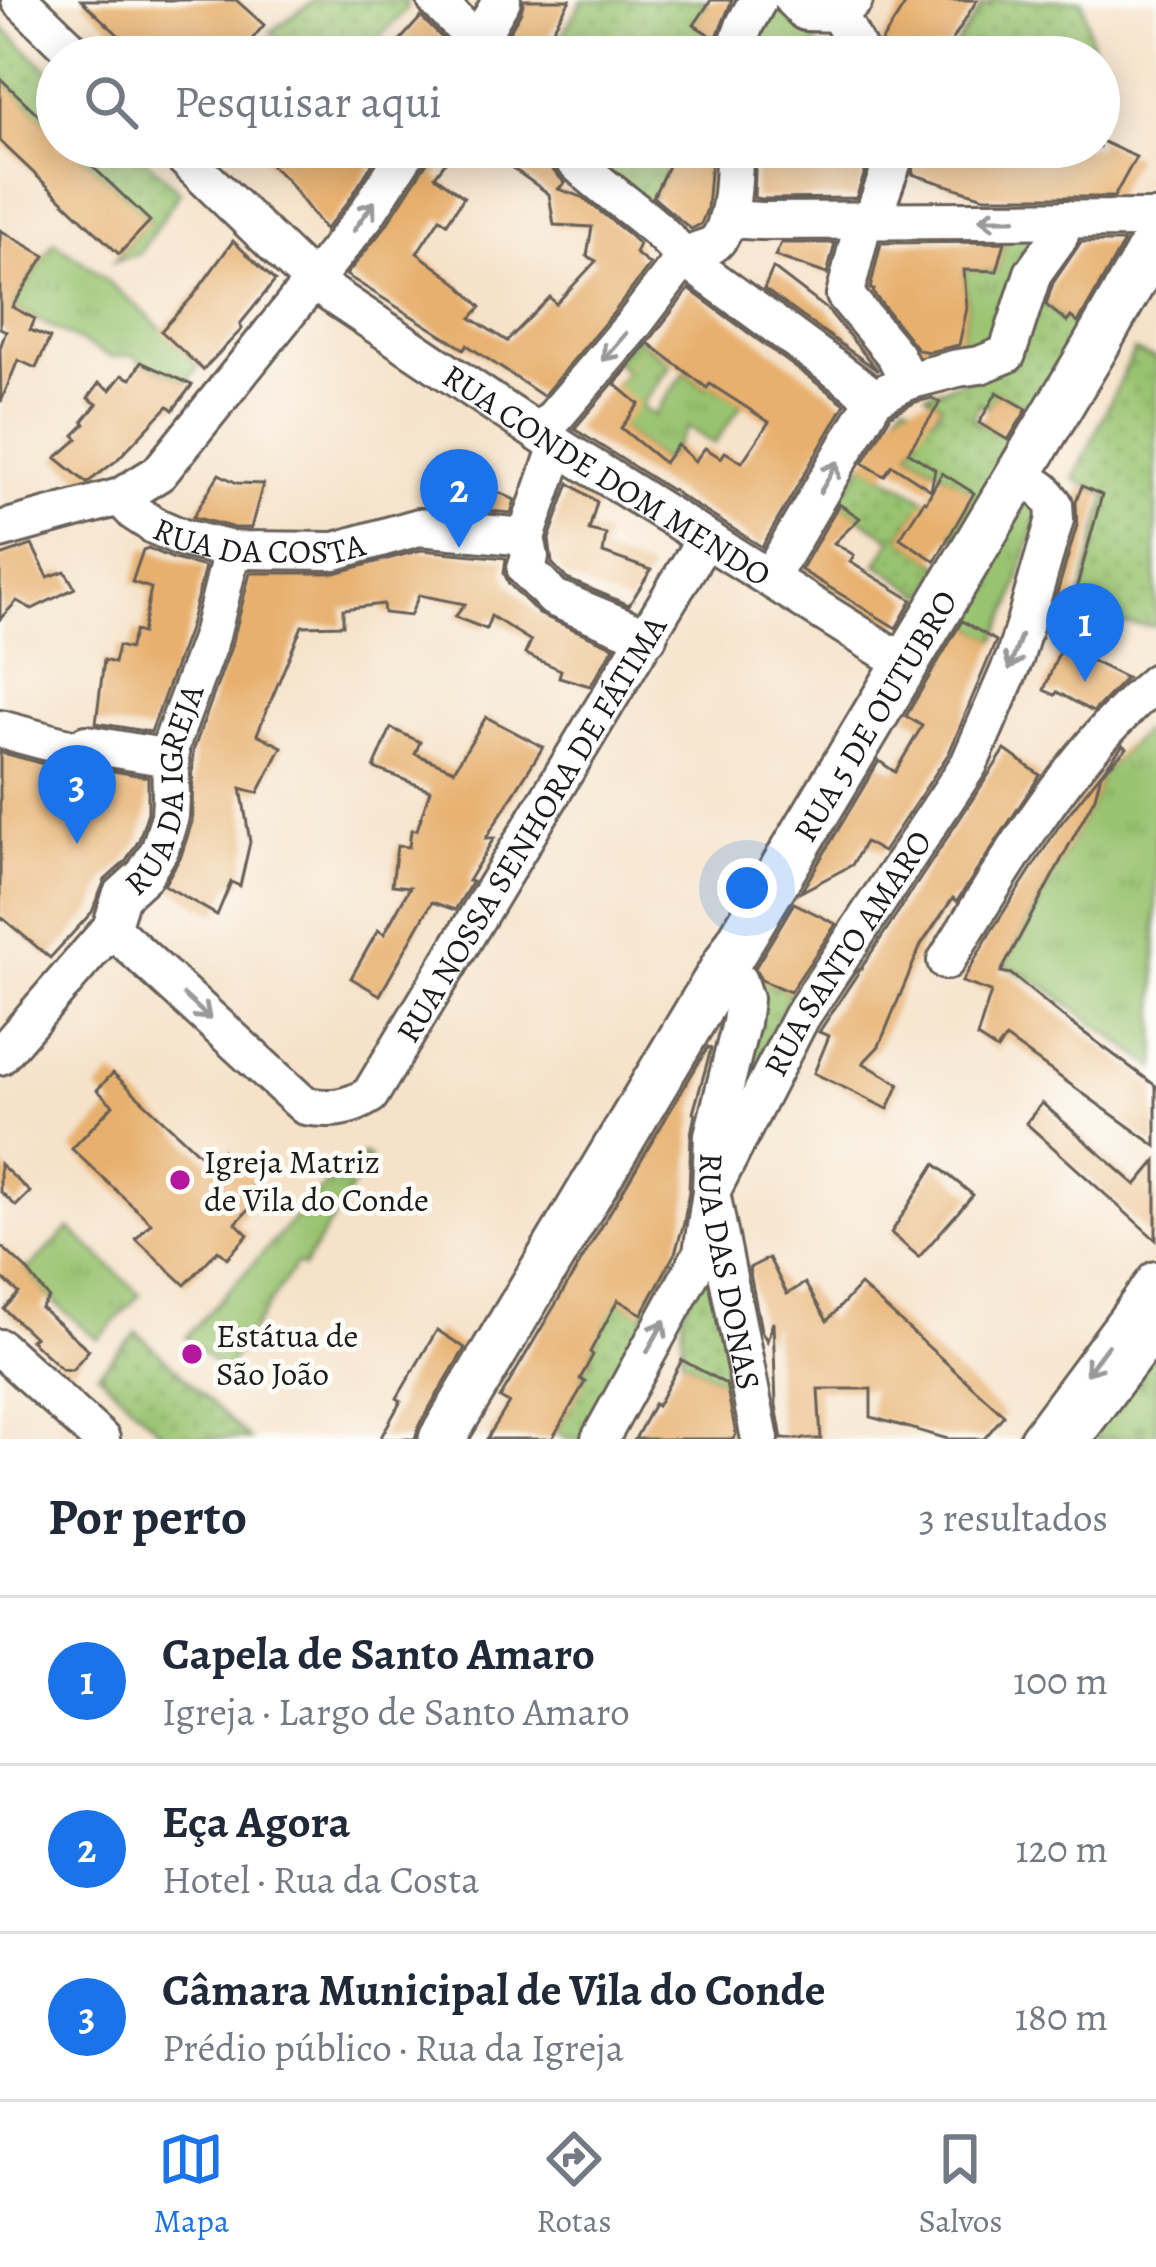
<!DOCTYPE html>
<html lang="pt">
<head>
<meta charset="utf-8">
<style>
	body { margin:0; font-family:Alegreya,serif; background:#f6f6f7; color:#1f2937 }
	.you { position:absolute; left:747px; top:888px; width:42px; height:42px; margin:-30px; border:9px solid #fff; border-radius:50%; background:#1a73e8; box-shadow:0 0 0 18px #1a73e833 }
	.badge { display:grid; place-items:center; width:78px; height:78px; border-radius:50%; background:#1a73e8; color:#fff; font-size:39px; font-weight:700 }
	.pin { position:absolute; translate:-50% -99px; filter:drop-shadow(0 3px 6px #0008) }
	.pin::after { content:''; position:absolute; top:63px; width:42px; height:36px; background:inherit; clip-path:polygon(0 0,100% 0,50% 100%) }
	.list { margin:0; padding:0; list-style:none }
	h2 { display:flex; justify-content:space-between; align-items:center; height:156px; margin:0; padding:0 48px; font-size:51px }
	h2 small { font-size:39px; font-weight:400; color:#747a83 }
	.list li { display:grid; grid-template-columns:78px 1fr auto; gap:36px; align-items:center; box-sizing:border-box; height:168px; padding:0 48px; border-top:3px solid #e0e1e3 }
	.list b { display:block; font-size:45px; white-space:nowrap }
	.list p { margin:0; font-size:39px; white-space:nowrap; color:#747a83 }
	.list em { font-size:39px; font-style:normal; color:#747a83 }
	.icon { flex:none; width:66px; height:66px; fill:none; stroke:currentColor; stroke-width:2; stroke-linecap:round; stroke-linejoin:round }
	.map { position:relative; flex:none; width:1156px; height:1439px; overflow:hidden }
	.search { position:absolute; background:#fff; box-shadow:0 6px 30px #0003; left:36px; right:36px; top:36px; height:132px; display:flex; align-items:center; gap:30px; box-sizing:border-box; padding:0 42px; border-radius:66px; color:#747a83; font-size:45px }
	.sheet { height:660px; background:#fff }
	nav { display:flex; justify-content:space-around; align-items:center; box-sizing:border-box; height:168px; border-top:3px solid #e0e1e3; background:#fff; font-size:33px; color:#747a83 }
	nav a { display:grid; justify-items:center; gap:6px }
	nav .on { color:#1a73e8 }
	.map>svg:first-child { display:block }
	.grass { fill:url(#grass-tufts); stroke:#5a7046; stroke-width:3 }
	.cemetery { fill:url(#cemetery-stones); stroke:#5a7046; stroke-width:3 }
	.park { fill:url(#park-dots); stroke:#5a7046; stroke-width:3 }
	.building { fill:#e7b06e; fill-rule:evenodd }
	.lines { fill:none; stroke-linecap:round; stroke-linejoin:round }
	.minor-casing { stroke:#686159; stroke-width:42 }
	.major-casing { stroke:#686159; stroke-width:51 }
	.minor { stroke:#fff; stroke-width:36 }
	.major { stroke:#fff; stroke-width:45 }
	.oneway { stroke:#999 }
	.poi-dot { fill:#b5179e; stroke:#fdfcf7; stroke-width:4.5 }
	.labels { text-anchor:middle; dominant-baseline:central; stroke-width:10; stroke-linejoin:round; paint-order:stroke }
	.street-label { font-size:33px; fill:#1c1c1c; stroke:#fdfcf7 }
	.poi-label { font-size:33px; fill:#1c1c1c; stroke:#fdfcf7; text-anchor:start }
</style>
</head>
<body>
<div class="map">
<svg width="1156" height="1439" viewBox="0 0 1156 1439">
	<defs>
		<pattern id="grass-tufts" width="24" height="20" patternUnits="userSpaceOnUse" patternTransform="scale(3)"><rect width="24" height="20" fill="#99c36f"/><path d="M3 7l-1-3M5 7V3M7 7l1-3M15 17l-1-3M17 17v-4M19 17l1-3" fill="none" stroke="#83a760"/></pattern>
		<pattern id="cemetery-stones" width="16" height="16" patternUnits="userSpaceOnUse" patternTransform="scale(3)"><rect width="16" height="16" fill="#99c36f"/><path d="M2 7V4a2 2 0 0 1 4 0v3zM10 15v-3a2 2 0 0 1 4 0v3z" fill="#83a760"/></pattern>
		<pattern id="park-dots" width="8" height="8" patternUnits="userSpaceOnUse" patternTransform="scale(3)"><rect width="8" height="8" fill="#99c36f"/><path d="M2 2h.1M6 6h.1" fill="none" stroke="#83a760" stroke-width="1.8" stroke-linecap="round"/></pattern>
	</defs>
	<rect width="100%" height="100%" fill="#fdfcf7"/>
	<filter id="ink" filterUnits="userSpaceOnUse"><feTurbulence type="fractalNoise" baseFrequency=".00833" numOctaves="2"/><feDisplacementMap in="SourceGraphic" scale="24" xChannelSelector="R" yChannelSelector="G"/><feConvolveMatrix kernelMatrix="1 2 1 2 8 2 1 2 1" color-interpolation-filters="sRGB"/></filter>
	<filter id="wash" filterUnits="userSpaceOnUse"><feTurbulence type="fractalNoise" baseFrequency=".004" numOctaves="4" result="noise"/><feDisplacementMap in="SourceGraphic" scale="48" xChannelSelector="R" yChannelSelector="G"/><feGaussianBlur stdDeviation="2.7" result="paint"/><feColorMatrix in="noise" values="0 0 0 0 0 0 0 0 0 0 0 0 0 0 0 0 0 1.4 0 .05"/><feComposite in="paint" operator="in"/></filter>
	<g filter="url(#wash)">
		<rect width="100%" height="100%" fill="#f5e2c9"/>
		<g class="grass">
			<path d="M769,0H779L820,40L803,57H744Z"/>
			<path d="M1007,235H1050L999,342L957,358L967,308L964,270L997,271Z"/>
			<path d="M54,242L91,268L144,312L198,366L186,382L141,362L134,355L111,357L12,307Z"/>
			<path d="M634,335L671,365L643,403V409L654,415L685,372L706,388L710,384L742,404L714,444L688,427L668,457L661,460L621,428L615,384L626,370L614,361Z"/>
			<path d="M1026,497L1040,506L1012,604L995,641L956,617Z"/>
			<path d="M1156,725V1069L1047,988L1005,965L1095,796L1101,774L1146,729Z"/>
			<path d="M363,1154L370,1158L303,1267L296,1264L224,1372L186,1337L340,1169L349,1176Z"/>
			<path d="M69,1228L140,1294L98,1340L49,1298L26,1269L34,1264Z"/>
		</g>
		<path class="cemetery" d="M1156,1349V1439H1088Z"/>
		<g class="park">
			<path d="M315,0H406V10L360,57H294L270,32Z"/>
			<path d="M582,0H704L708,4L694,25L722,43L720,57L711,54L709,57H550Z"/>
			<path d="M992,0H1082L1095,57H1090L1084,52L1059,51L1058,57L950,55L983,4L989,6Z"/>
			<path d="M0,25L57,78V133L0,78Z"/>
			<path d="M72,147H132L180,192L139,254L114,261L149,220Z"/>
			<path d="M571,147H677L645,213Z"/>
			<path d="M1032,294L1066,321L1071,317L1088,332L1035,413L997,392L988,408L980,404L972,419L1012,442L960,539L918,511L900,537L942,566L925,596L877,564L892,539L830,498L839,483L848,487L864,463L951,515L973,494L909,451L919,435L893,418L905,401L934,418L941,404L926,394L1012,364Z"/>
			<path d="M1134,351L1156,359V626L1096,622L1098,615L1078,607L1107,495L1074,479Z"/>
			<path d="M753,976L791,993L729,1124L762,1006Z"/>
			<path d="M649,1239L675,1256L672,1266L582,1439H565L557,1431L584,1382L580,1379L593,1356L590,1352L616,1299L642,1313L671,1260Z"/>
			<path d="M707,1265L736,1389L682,1360L683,1311Z"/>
			<path d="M137,1332L249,1439H168L98,1373Z"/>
		</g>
		<g id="blocks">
			<g class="building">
				<path d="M81,0H236L264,25L253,38L275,57H142Z"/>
				<path d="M524,0H570L544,44L563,57L495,55L521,12Z"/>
				<path d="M711,0H732L716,39L694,25Z"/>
				<path d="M908,0H977L942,57H899L880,44Z"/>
				<path d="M421,17L449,45L446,57H385Z"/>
				<path d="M0,78L57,133V147H72L150,221L119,254L0,141Z"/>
				<path d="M1099,140L1136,157L1114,197H984L912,174L920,147H1099Z"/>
				<path d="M251,147H383L348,202L325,230L286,179Z"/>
				<path d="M432,147H457L435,176L464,197L447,223L440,218L417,253L456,282L481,307L471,318L507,341L550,297L556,304L596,261L587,256L592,227L554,225L549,194L483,147H540L545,162L565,183L558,189L582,197L626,232L639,244L635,253L650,265L615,311L543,396L467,345L464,349L346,275L385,227L429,159Z"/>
				<path d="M677,147H712L707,209L701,224L691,229L653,197Z"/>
				<path d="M756,147H874L856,198L762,199L754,198Z"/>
				<path d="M0,230L45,256L12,307L35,319L30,330L50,338L36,368L18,360L1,402L0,348L6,331L0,328Z"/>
				<path d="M233,241L275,281L240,324L242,329L203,370L161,331L194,295Z"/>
				<path d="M1005,242L997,271L964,270L967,308L959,345L929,352L918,350L873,293L874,290L870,289L881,243Z"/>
				<path d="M1081,242H1124L1078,323L1071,317L1067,322L1046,305L1053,283Z"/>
				<path d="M781,243H835L827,274L775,256Z"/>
				<path d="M773,268L828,310L878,371L764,289Z"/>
				<path d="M689,289L845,404L762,547L679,495L673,489L671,490L574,429L650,340ZM648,343L707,388L710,384L769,422L742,462L725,452L721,458L705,448L695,461L677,445L664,463L621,428L639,404L615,384Z"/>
				<path d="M141,362L192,385L173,410L168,406L116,461L87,483L56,458L78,439L74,435L85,424L83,421L97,404L88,398L99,383L110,390L122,375L131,379Z"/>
				<path d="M997,392L1027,409L1008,440L979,423Z"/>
				<path d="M932,398L940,403L908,452L935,469L931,490L892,465L884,476L863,463L891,415L916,402Z"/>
				<path d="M942,473L974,493L935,561L900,538L924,501L926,502Z"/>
				<path d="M219,474L237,483L263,484L251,528H235L193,517Z"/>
				<path d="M464,482L479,483L515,500L511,513L458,508Z"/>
				<path d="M569,483L597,502L589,530L606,534L603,553L651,570L629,605L567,579L552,563L549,539Z"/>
				<path d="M1082,486L1102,495L1072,604L1100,616L1078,654L1126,678L1093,712L1057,692L1055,695L1044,690L1066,634L1048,624L1077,525L1076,501Z"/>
				<path d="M839,504L860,518L834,543L854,555L850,562L912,600L896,628L801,570Z"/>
				<path d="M32,545L48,577L65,571L75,588L32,609L17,601L0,619V556Z"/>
				<path d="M148,548L174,559L205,567L189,629L151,732L96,723L104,660L114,663L118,646L129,649L135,631L142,633L151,588L132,582L143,550Z"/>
				<path d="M421,550L506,558L504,573L509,584L539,614L614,647L590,686L559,677L561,670L525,654L531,641L491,616L486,629L455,617L465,604L419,595L410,616L384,613L383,604L343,609V625L302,626L257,734L282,747L258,793L241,788L250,842L240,886L231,882L217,915L164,885L181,856L192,822L193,751L232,644L250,573H335Z"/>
				<path d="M962,621L996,641L949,753L883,852L865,842L852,865L801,892L879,761L895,772L922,726L906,716Z"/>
				<path d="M486,717L543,747L486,838H494L468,881L472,882L455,910L432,902L380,995L351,978L378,930L384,934L410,887L392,885L397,846L409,847L411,830H417L430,790L374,768L391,728L420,742L415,754L454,770Z"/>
				<path d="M1123,745L1127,748L1101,774L1095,797L1001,972L1011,974L1063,1017L1156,1086V1146L1006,1038L997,1050L977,1037L991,992L962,982L990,933L1059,826Z"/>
				<path d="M1005,750L1040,775L957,901L953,898L921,945L879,1046L863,1063L899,1084L888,1109L814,1073L829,1036L819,1032Z"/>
				<path d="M0,752L76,773H87L96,768L148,777V812L139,840L126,861L105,880L92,912L50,958L0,916Z"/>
				<path d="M794,903L836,924L790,992L761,980L755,968Z"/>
				<path d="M708,1047L711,1049L693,1113L695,1114L691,1134L689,1190L684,1223L675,1253L642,1314L618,1300L590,1352L593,1355L580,1379L585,1382L552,1439H487L509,1403L500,1398Z"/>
				<path d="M113,1073L210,1164L223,1150L266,1191L236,1223L248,1235L227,1258L218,1250L185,1285L136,1239L151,1223L72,1149L113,1105L97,1090Z"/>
				<path d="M1042,1103L1136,1185L1156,1161V1240L1026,1123Z"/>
				<path d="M0,1164L30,1192L16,1206L0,1191Z"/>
				<path d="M935,1164L973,1195L919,1257L891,1233Z"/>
				<path d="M0,1245L26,1269L49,1298L41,1308L89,1350L72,1370L62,1369L30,1340L34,1337L4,1309L19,1293L0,1276Z"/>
				<path d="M769,1258L787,1294L805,1283L827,1321L860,1285L1004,1415L984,1439H948L871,1417V1389H818L821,1439H782L776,1405L773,1322L767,1341L761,1330L749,1268Z"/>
				<path d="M437,1330L465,1348L419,1425L415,1439H380L401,1401L397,1398Z"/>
				<path d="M682,1360L726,1384L736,1434L734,1439H635L654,1404L657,1406Z"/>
			</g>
		</g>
	</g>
	<g filter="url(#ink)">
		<use href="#blocks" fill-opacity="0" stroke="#686159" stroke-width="3"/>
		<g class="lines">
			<g class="minor-casing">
				<g id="minor">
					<path d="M20,0L79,57"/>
					<path d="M436,0L477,42"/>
					<path d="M793,0L805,12L838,13L854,0"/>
					<path d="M838,13L862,57"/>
					<path d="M468,57L502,0"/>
					<path d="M733,57L745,24L758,0"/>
					<path id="s1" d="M173,147L313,282L558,446L906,664"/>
					<path d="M562,147C598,190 650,214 684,258L875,398"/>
					<path d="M727,219L761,221L1156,219"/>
					<path d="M864,219L845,295L895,355L908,381"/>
					<path d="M872,219L898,147"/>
					<path d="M540,434L633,325L684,258C694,250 702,250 712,245C734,232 734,170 734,147"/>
					<path id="s2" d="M120,497L135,513L155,526L183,538L232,550L335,551L419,527L526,537L558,446"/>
					<path d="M0,530L120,497L159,473L366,215L410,147"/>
					<path d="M526,537L530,557L526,569L554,598L648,637"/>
					<path d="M770,578L875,398L908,381L958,368L980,365L1007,354L1033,273L1059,237L1066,219"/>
					<path d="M0,729L82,751L86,744L169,758"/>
					<path id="s3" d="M111,928L305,1106C331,1110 348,1109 370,1095L705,539"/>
					<path d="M946,961C1007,863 1066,758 1156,682"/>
					<path id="s4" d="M724,969L738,981L744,999L741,1023L713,1135L711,1192L760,1439"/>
					<path id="s5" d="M0,1056L111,928L121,896L144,875L160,849L170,816L171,797L170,747L211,636L232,550"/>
					<path d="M0,1348L101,1439"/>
					<path id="s6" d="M600,1439L702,1253L711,1192L801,1017L969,764L1015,657L1055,519L1054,504L1043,490L1020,474"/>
					<path d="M1038,1439L1156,1280"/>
					<path d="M1072,1439L1156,1327"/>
				</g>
			</g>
			<g class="major-casing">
				<g id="major">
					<path id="s7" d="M442,1439L1092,352L1156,240"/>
				</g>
			</g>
			<use href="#minor" class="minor"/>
			<use href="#major" class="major"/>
		</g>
		<defs><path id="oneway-shaft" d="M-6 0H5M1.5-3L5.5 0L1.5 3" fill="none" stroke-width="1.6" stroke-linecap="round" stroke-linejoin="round" transform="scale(3)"/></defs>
		<g class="oneway">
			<use href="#oneway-shaft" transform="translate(364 216) rotate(-54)"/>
			<use href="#oneway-shaft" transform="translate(997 219) rotate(-180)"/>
			<use href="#oneway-shaft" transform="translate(614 347) rotate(131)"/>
			<use href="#oneway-shaft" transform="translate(829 477) rotate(-60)"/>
			<use href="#oneway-shaft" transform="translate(1015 653) rotate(109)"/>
			<use href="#oneway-shaft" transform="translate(197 1007) rotate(43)"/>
			<use href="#oneway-shaft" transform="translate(656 1336) rotate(-61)"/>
			<use href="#oneway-shaft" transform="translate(1097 1360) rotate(127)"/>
		</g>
	</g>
	<g class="poi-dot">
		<circle cx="180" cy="1180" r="12"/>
		<circle cx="192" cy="1354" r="12"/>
	</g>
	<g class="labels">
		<g class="street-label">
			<text stroke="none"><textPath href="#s1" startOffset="546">RUA CONDE DOM MENDO</textPath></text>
			<text stroke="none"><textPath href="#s2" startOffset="153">RUA DA COSTA</textPath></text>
			<text stroke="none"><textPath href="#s7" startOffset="843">RUA 5 DE OUTUBRO</textPath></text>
			<text stroke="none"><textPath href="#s5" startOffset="324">RUA DA IGREJA</textPath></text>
			<text stroke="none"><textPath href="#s3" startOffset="642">RUA NOSSA SENHORA DE FÁTIMA</textPath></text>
			<text stroke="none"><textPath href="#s6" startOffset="549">RUA SANTO AMARO</textPath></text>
			<text stroke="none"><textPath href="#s4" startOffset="315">RUA DAS DONAS</textPath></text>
		</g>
		<g class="poi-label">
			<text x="204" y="1161">Igreja Matriz<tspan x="204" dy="38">de Vila do Conde</tspan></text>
			<text x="216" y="1335">Estátua de<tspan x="216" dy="38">São João</tspan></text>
		</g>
	</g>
</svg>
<div class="you"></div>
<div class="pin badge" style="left:1085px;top:682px">1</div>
<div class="pin badge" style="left:459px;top:548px">2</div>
<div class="pin badge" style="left:77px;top:844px">3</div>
<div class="search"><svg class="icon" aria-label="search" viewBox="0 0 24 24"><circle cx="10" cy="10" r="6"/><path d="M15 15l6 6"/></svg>Pesquisar aqui</div>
</div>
<section class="sheet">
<h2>Por perto<small>3 resultados</small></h2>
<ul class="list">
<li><span class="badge">1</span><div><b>Capela de Santo Amaro</b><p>Igreja · Largo de Santo Amaro</p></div><em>100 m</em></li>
<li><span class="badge">2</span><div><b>Eça Agora</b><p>Hotel · Rua da Costa</p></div><em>120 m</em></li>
<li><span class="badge">3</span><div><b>Câmara Municipal de Vila do Conde</b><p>Prédio público · Rua da Igreja</p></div><em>180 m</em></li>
</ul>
</section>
<nav>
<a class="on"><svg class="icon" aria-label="map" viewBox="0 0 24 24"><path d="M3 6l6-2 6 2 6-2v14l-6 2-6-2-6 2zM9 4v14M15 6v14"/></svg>Mapa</a>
<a><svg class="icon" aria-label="directions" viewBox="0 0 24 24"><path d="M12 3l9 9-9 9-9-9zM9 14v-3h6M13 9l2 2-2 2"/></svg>Rotas</a>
<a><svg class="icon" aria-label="saved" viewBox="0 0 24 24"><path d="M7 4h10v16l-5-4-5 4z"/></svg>Salvos</a>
</nav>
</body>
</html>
